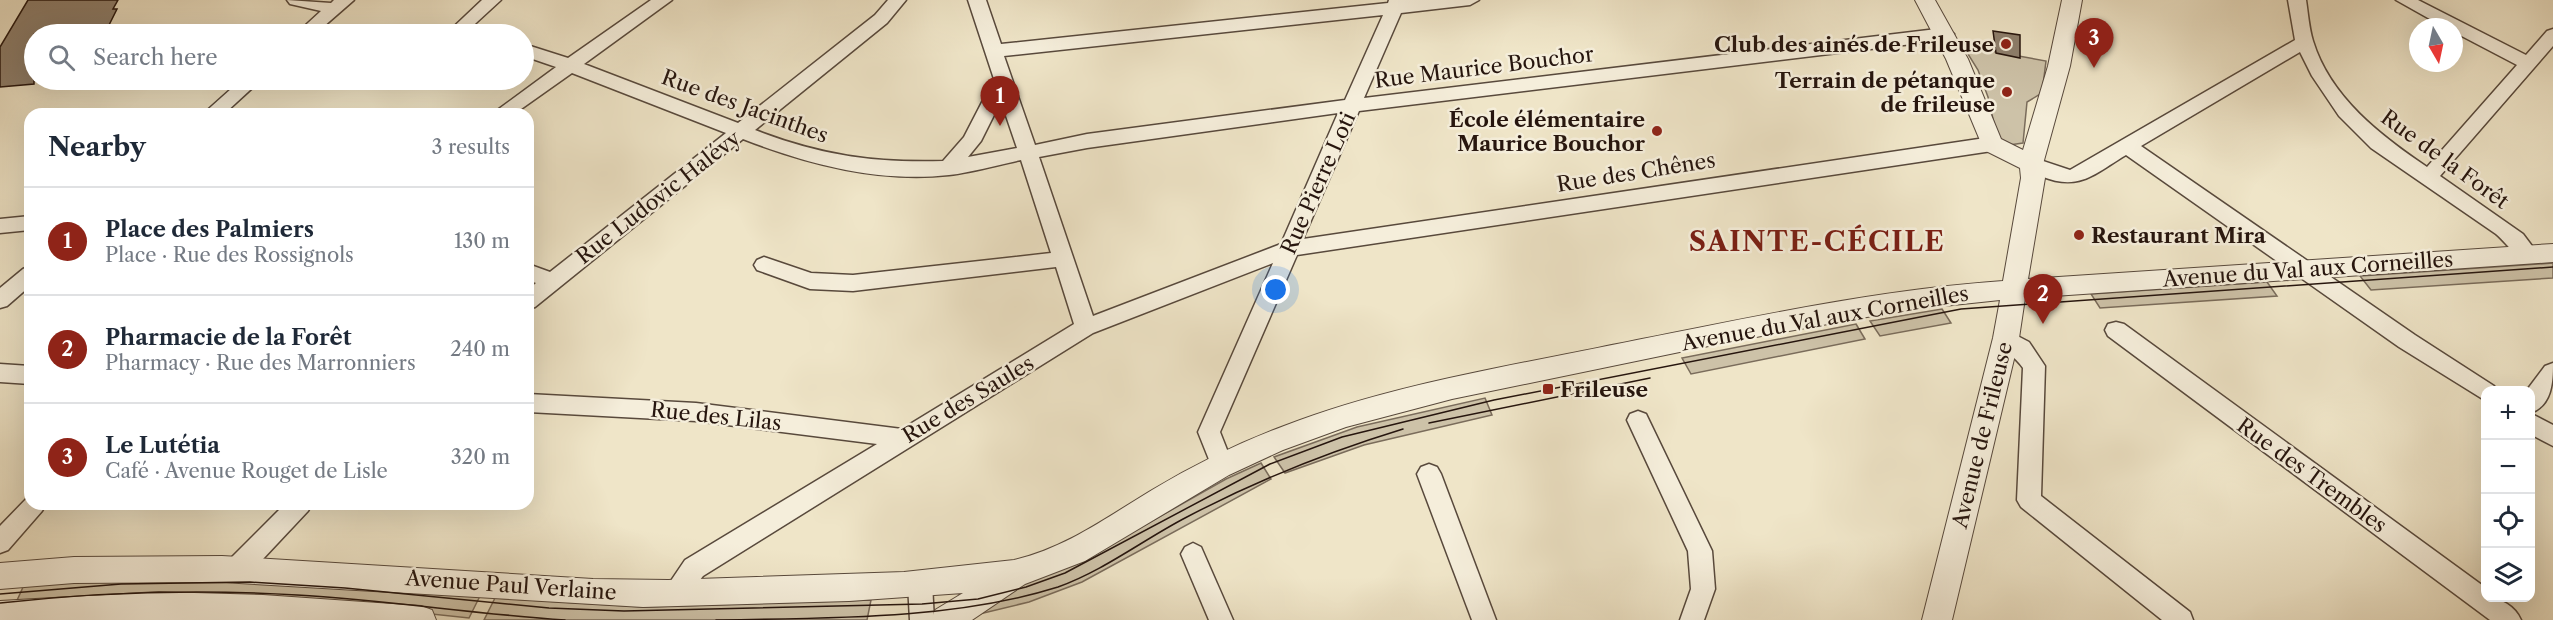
<!DOCTYPE html>
<html lang="en">
<head>
<meta charset="utf-8">
<style>
	body { margin:0; font-family:"Libre Caslon Text",serif; background:#f6f6f7; color:#1f2937 }
	.controls { position:absolute; right:18px; bottom:18px; display:grid; overflow:hidden; border-radius:12px; box-shadow:0 6px 24px #0002 }
	.controls button { width:54px; height:54px; display:grid; place-items:center; padding:0; border:0; border-bottom:2px solid #e0e1e3; background:#fff; color:#1f2937; font:30px sans-serif }
	.compass { position:absolute; left:2409px; top:18px; width:54px; height:54px; border-radius:50%; background:#fff; box-shadow:0 6px 24px #0002; rotate:171deg }
	.you { position:absolute; left:1276px; top:290px; width:21px; height:21px; margin:-15px; border:4px solid #fff; border-radius:50%; background:#1a73e8; box-shadow:0 0 0 9px #1a73e833 }
	.badge { display:grid; place-items:center; width:39px; height:39px; border-radius:50%; background:#8f2418; color:#fff; font-size:20px; font-weight:700 }
	.pin { position:absolute; translate:-50% -50px; filter:drop-shadow(0 2px 3px #0008) }
	.pin::after { content:''; position:absolute; top:32px; width:21px; height:18px; background:inherit; clip-path:polygon(0 0,100% 0,50% 100%) }
	.list { margin:0; padding:0; list-style:none }
	h2 { display:flex; justify-content:space-between; align-items:center; height:78px; margin:0; padding:0 24px; font-size:26px }
	h2 small { font-size:20px; font-weight:400; color:#747a83 }
	.list li { display:grid; grid-template-columns:39px 1fr auto; gap:18px; align-items:center; box-sizing:border-box; height:108px; padding:0 24px; border-top:2px solid #e0e1e3 }
	.list b { display:block; font-size:22px; white-space:nowrap }
	.list p { margin:0; font-size:20px; white-space:nowrap; color:#747a83 }
	.list em { font-size:20px; font-style:normal; color:#747a83 }
	.icon { flex:none; width:33px; height:33px; fill:none; stroke:currentColor; stroke-width:2; stroke-linecap:round; stroke-linejoin:round }
	.map { position:relative; flex:none; width:2553px; height:620px; overflow:hidden }
	.search { position:absolute; background:#fff; box-shadow:0 6px 24px #0002; left:24px; top:24px; width:510px; height:66px; display:flex; align-items:center; gap:15px; box-sizing:border-box; padding:0 21px; border-radius:33px; color:#747a83; font-size:22px }
	.panel { position:absolute; background:#fff; box-shadow:0 6px 24px #0002; left:24px; top:108px; width:510px; height:402px; border-radius:18px }
	.map>svg:first-child { display:block }
	.green { fill:#cdc2a8; stroke:#7a6c5b; stroke-width:1.5 }
	.building { fill:#8f816f; stroke:#26150e; stroke-width:1.5 }
	.lines { fill:none; stroke-linecap:round; stroke-linejoin:round }
	.minor-casing { stroke:#58493c; stroke-width:3 }
	.tertiary-casing { stroke:#58493c; stroke-width:2 }
	.minor { fill:#f5eedb; fill-rule:evenodd }
	.tertiary { fill:#f5eedb; fill-rule:evenodd }
	.tram { stroke:#26150e; stroke-width:1.5 }
	.poi-dot { fill:#8f2418; stroke:#f5eedb; stroke-width:2 }
	.labels { text-anchor:middle; dominant-baseline:central; stroke-width:5; stroke-linejoin:round; paint-order:stroke }
	.poi-label { font-size:21px; font-weight:bold; fill:#26150e; stroke:#f5eedb; text-anchor:end }
	.street-label { font-size:21px; fill:#26150e; stroke:#f5eedb }
	.district-label { font-size:27px; font-weight:bold; letter-spacing:1.5px; fill:#7a1f14; stroke:#f5eedb }
</style>
</head>
<body>
<div class="map">
<svg width="2553" height="620" viewBox="0 0 2553 620">
	<rect width="100%" height="100%" fill="#efe5c8"/>
	<filter id="stains"><feTurbulence type="fractalNoise" baseFrequency=".00333" numOctaves="4"/><feColorMatrix values="0 0 0 0 .2 0 0 0 0 .09 0 0 0 0 .02 0 0 0 .5 -.17"/></filter>
	<radialGradient id="worn" r=".72"><stop offset=".6" stop-color="#630" stop-opacity="0"/><stop offset="1" stop-color="#630" stop-opacity=".3"/></radialGradient>
	<g class="green">
		<path d="M1963,46L2046,61L2042,93L2027,102L2023,143L2009,145L2001,141L1996,132L1988,97L1978,70Z"/>
		<path d="M2553,263V278L2371,290L2360,276Z"/>
		<path d="M2267,282L2277,296L2100,308L2091,294Z"/>
		<path d="M1942,309L1951,323L1880,336L1870,321Z"/>
		<path d="M1856,324L1865,339L1691,374L1682,358Z"/>
		<path d="M1485,398L1492,415L1364,445L1285,473L1274,457L1357,427Z"/>
		<path d="M1261,463L1271,479L1082,582L1029,602L971,616L1010,588L1113,543L1226,479Z"/>
		<path d="M182,577L480,596L469,618L347,605L14,607L24,585Z"/>
		<path d="M495,598L644,607L871,600L867,620H484Z"/>
	</g>
	<g class="building">
		<path d="M28,0H118L113,9H117L105,33L34,34V84L0,87V47Z"/>
		<path d="M1993,31L2020,35V58L1996,53Z"/>
	</g>
	<g class="lines">
		<g class="minor-casing">
			<g id="minor">
				<path d="M287,0L331,3L334,0H354L315,34H296L321,11L290,4Z"/>
				<path d="M482,0H501L464,34H446Z"/>
				<path d="M651,0H672L584,64L738,123L875,15L888,0H906L887,23L755,130C820,155 873,163 943,161L964,137L994,79L968,0H986L1001,44L1388,3L1389,0H1479L1470,5L1401,13L1364,98L1945,28L1954,34L1945,40L1359,111L1303,239L1992,137L1999,139L2001,144L1999,149L1992,151L1297,255L1220,432L1233,465L1230,472L1222,475L1214,472L1198,432L1273,263L1093,333L703,576L683,602L674,605L665,602L662,594L685,560L877,444L696,421L528,412V394L696,403L902,429L1074,324L1056,267L853,291L810,289L757,270L754,265L757,260L764,257L811,273L853,275L1051,253L1021,160C997,165 973,172 949,175C879,183 807,164 743,139L535,307L528,309V290L536,283L528,280V264L550,272L726,133L572,73L514,114H492L556,67L524,56V44L568,58ZM1383,15L1345,100L1087,134L1035,145L1004,56ZM1001,101L1017,148L968,157L981,141ZM1338,113L1281,244L1093,316L1039,157L1087,148Z"/>
				<path d="M2288,0H2306C2308,13 2309,28 2313,41C2330,97 2381,136 2427,167L2517,65L2454,32V27H2444L2396,0H2418L2526,55L2547,31L2553,29V46L2440,176L2523,234L2538,254L2535,259C2519,264 2508,244 2496,234L2371,148L2339,116L2312,76L2300,52L2141,146L2415,335L2494,386L2496,390H2486V401L2399,347L2126,155C2094,174 2079,192 2041,176C2033,173 2026,171 2021,164L2024,159L2031,157L2070,170L2295,40Z"/>
				<path d="M241,80H261L224,114H203Z"/>
				<path d="M30,216V230L0,233V219Z"/>
				<path d="M30,266V286L7,306L0,308V288L23,269Z"/>
				<path d="M2116,322L2124,324L2486,588V598C2501,598 2515,606 2521,620H2490L2108,336L2105,330L2108,324Z"/>
				<path d="M2006,330L2029,342L2045,366L2041,496L2190,612L2193,620H2162L2021,507L2017,500L2023,368C2015,356 2001,349 1995,338L1998,332Z"/>
				<path d="M2553,363C2553,382 2552,406 2530,413V390H2527L2545,366Z"/>
				<path d="M0,364L30,366V384L0,382Z"/>
				<path d="M1638,411L1646,414L1712,551L1715,589L1704,620H1680L1691,589L1688,551L1627,420L1630,414Z"/>
				<path d="M2530,413L2553,425V446L2530,434Z"/>
				<path d="M1429,464L1437,467L1441,474L1496,620H1472L1417,474L1421,467Z"/>
				<path d="M30,495V504H46L42,511L8,550L0,553V526Z"/>
				<path d="M285,504H312L308,511L247,576L238,579L229,576L226,568L229,560Z"/>
				<path d="M1193,543L1201,547L1233,620H1209L1181,554L1185,547Z"/>
				<path d="M920,573L929,576L932,584L934,620H910L908,584L911,576Z"/>
			</g>
		</g>
		<g class="tertiary-casing">
			<g id="tertiary">
				<path d="M1915,0H1935L1968,59L2001,139L2023,150L2048,66L2062,0H2082L2070,66L2043,164L2045,178L2028,279L2553,244V262L2025,298L2019,338L1952,620H1922L1993,338L2000,300L1906,310L1728,342L1452,399L1346,427L1283,450L1229,475L1085,561L1025,584L972,620H931L935,610L963,593L849,601L643,607L222,582L74,583L0,589V563L74,557L222,556L593,579L668,580L904,572L1014,560C1066,548 1107,517 1152,490C1194,465 1238,443 1284,426C1391,385 1505,367 1617,344C1745,319 1873,290 2003,281L2021,178L2020,168L1984,150L1946,59Z"/>
				<path d="M159,592L263,595L421,606L432,610L436,620H0V601Z"/>
			</g>
		</g>
		<use href="#minor" class="minor"/>
		<use href="#tertiary" class="tertiary"/>
		<g class="tram">
			<path d="M1429,423L1650,378"/>
			<path d="M0,594L121,584L250,582L345,588L549,608L624,611L922,604L978,599L1026,587L1065,573L1270,464L1342,437L1494,400L1961,309L2553,267"/>
			<path d="M0,603C99,592 197,589 297,595C386,600 475,614 565,620"/>
			<path d="M716,620C826,618 953,620 1058,587C1103,571 1143,540 1185,518C1255,481 1328,452 1403,429"/>
		</g>
	</g>
	<g class="poi-dot">
		<circle cx="2006" cy="44" r="6"/>
		<circle cx="2007" cy="92" r="6"/>
		<circle cx="1657" cy="131" r="6"/>
		<circle cx="2079" cy="235" r="6"/>
		<rect x="1542" y="383" width="12" height="12" rx="3"/>
	</g>
	<g class="labels">
		<g class="poi-label">
			<text x="1994" y="44">Club des ainés de Frileuse</text>
			<text x="1995" y="80">Terrain de pétanque<tspan x="1995" dy="24">de frileuse</tspan></text>
			<text x="1645" y="119">École élémentaire<tspan x="1645" dy="24">Maurice Bouchor</tspan></text>
			<text x="2091" y="235" text-anchor="start">Restaurant Mira</text>
			<text x="1560" y="389" text-anchor="start">Frileuse</text>
		</g>
		<g class="street-label">
			<text transform="translate(1484 67) rotate(-7)">Rue Maurice Bouchor</text>
			<text transform="translate(745 106) rotate(20)">Rue des Jacinthes</text>
			<text transform="translate(2445 159) rotate(36)">Rue de la Forêt</text>
			<text transform="translate(1636 172) rotate(-9)">Rue des Chênes</text>
			<text transform="translate(1318 183) rotate(-66)">Rue Pierre Loti</text>
			<text transform="translate(658 197) rotate(-38)">Rue Ludovic Halévy</text>
			<text transform="translate(2308 269) rotate(-4)">Avenue du Val aux Corneilles</text>
			<text transform="translate(1825 318) rotate(-10)">Avenue du Val aux Corneilles</text>
			<text transform="translate(968 399) rotate(-31)">Rue des Saules</text>
			<text transform="translate(716 416) rotate(6)">Rue des Lilas</text>
			<text transform="translate(1982 435) rotate(-76)">Avenue de Frileuse</text>
			<text transform="translate(2312 475) rotate(36)">Rue des Trembles</text>
			<text transform="translate(511 585) rotate(4)">Avenue Paul Verlaine</text>
		</g>
		<g class="district-label">
			<text x="1817" y="241">SAINTE-CÉCILE</text>
		</g>
	</g>
	<rect width="100%" height="100%" filter="url(#stains)"/>
	<rect width="100%" height="100%" fill="url(#worn)"/>
</svg>
<div class="controls">
<button>+</button>
<button>−</button>
<button><svg class="icon" aria-label="locate" viewBox="0 0 24 24"><circle cx="12" cy="12" r="6"/><path d="M12 2v4M12 18v4M2 12h4M18 12h4"/></svg></button>
<button><svg class="icon" aria-label="layers" viewBox="0 0 24 24"><path d="M12 4l9 5-9 5-9-5zM3 14l9 5 9-5"/></svg></button>
</div>
<svg class="compass" viewBox="-18 -18 36 36"><path d="M0-13l5 13h-10z" fill="#e53935"/><path d="M0 13l5-13h-10z" fill="#747a83"/></svg>
<div class="you"></div>
<div class="pin badge" style="left:1000px;top:126px">1</div>
<div class="pin badge" style="left:2043px;top:324px">2</div>
<div class="pin badge" style="left:2094px;top:68px">3</div>
<div class="search"><svg class="icon" aria-label="search" viewBox="0 0 24 24"><circle cx="10" cy="10" r="6"/><path d="M15 15l6 6"/></svg>Search here</div>
<section class="panel">
<h2>Nearby<small>3 results</small></h2>
<ul class="list">
<li><span class="badge">1</span><div><b>Place des Palmiers</b><p>Place · Rue des Rossignols</p></div><em>130 m</em></li>
<li><span class="badge">2</span><div><b>Pharmacie de la Forêt</b><p>Pharmacy · Rue des Marronniers</p></div><em>240 m</em></li>
<li><span class="badge">3</span><div><b>Le Lutétia</b><p>Café · Avenue Rouget de Lisle</p></div><em>320 m</em></li>
</ul>
</section>
</div>
</body>
</html>
